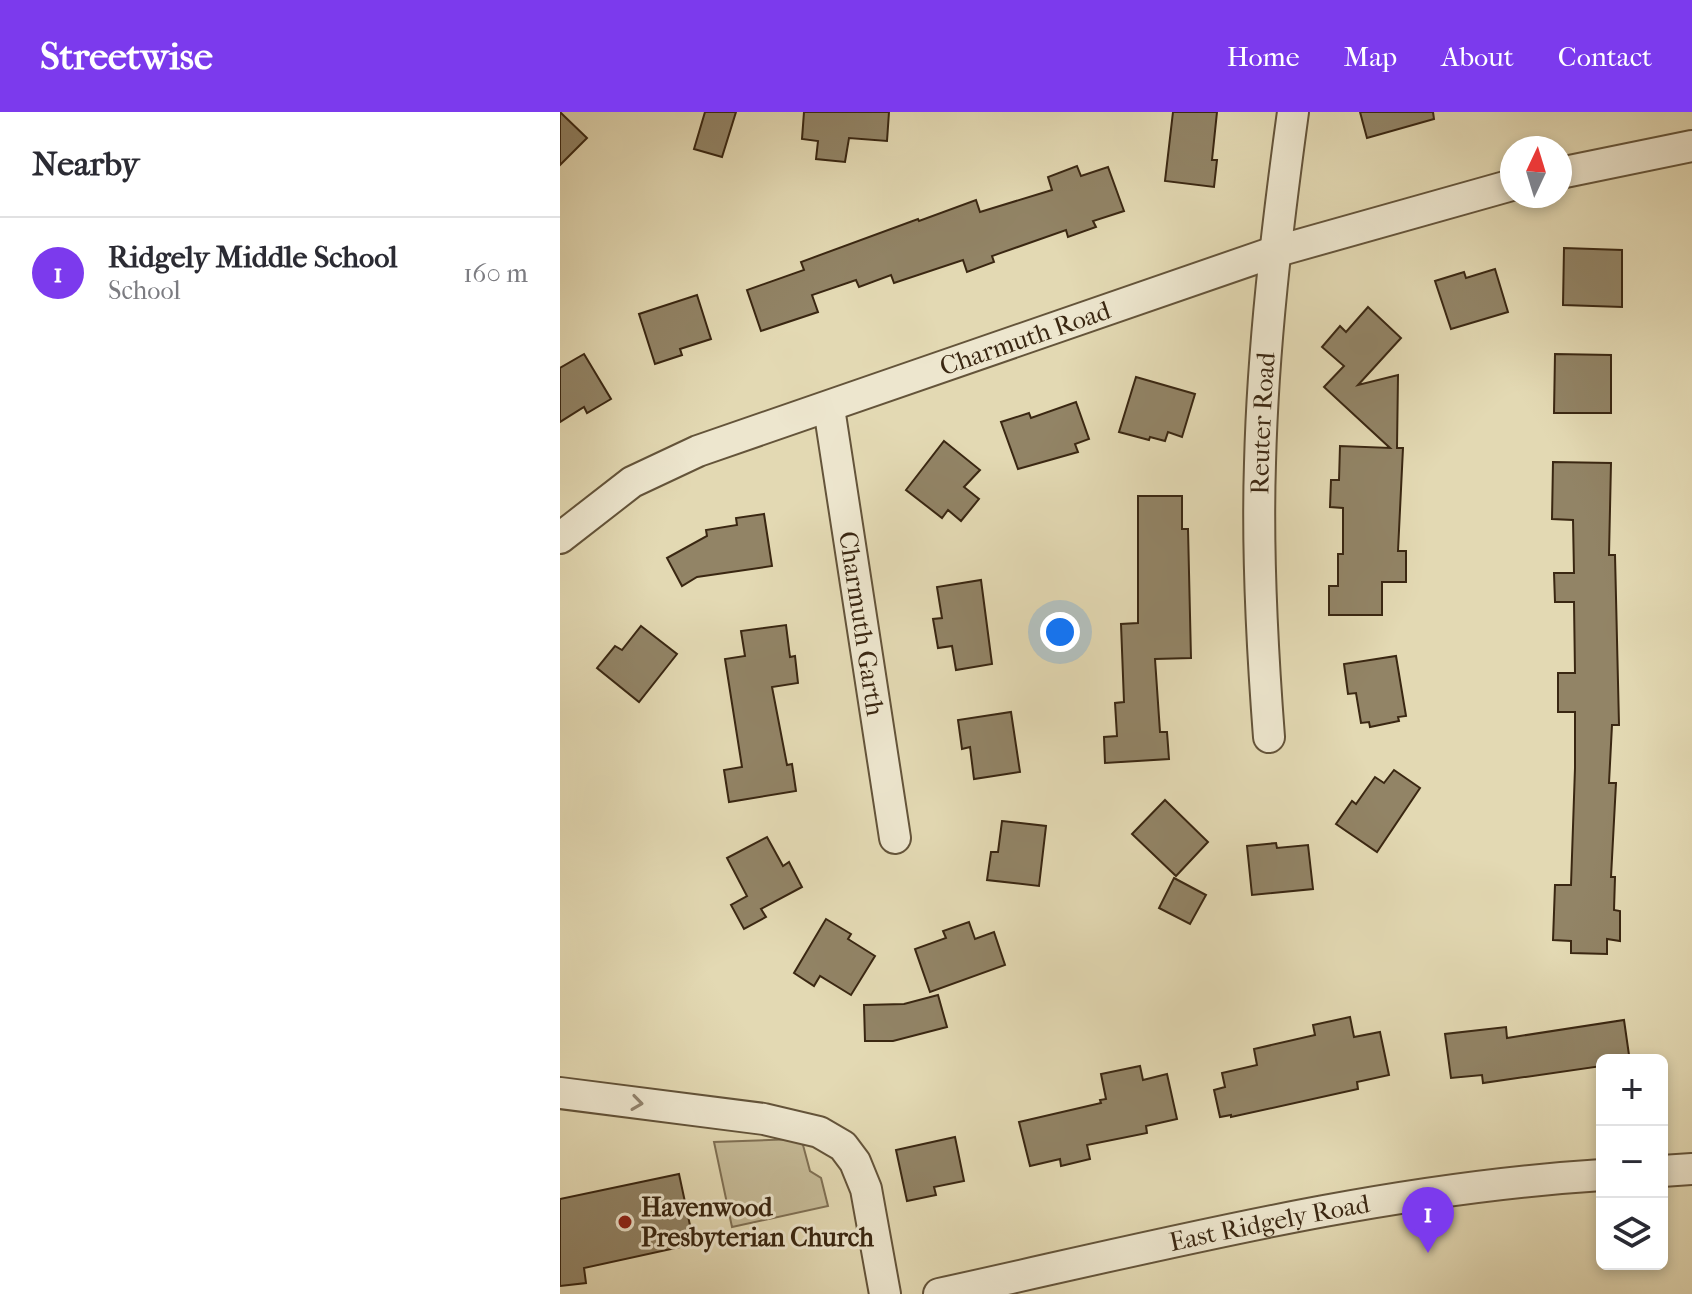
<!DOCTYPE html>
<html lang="en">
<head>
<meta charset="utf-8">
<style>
	body { margin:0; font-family:"IM FELL French Canon",serif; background:#f7f7f7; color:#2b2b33 }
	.controls { position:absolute; right:24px; bottom:24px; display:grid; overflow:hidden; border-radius:12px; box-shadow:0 4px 12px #0003 }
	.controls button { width:72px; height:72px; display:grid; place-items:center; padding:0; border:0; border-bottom:2px solid #e1e1e2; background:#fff; color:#2b2b33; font:40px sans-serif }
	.compass { position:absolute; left:940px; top:24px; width:72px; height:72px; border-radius:50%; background:#fff; box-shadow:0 4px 12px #0003; rotate:4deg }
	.you { position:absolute; left:500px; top:520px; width:28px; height:28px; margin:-20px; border:6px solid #fff; border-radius:50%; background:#1a73e8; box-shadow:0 0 0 12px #1a73e833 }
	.badge { display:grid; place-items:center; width:52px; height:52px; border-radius:50%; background:#7c3aed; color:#fff; font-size:26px; font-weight:700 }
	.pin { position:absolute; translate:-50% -66px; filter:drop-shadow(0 2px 4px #0008) }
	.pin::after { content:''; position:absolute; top:42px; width:28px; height:24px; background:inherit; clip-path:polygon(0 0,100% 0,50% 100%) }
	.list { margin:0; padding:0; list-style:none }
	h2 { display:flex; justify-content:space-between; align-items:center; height:104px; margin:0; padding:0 32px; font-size:34px }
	h2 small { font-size:26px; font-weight:400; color:#7c7c81 }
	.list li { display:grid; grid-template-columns:52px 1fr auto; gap:24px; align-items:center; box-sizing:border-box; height:112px; padding:0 32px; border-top:2px solid #e1e1e2 }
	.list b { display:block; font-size:30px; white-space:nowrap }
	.list p { margin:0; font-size:26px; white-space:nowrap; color:#7c7c81 }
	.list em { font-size:26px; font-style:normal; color:#7c7c81 }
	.icon { flex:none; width:44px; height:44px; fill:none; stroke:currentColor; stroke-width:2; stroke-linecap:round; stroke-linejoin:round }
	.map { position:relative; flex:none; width:1132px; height:1182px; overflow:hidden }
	header { display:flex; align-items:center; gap:48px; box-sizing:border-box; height:112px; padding:0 40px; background:#7c3aed; color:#fff }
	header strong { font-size:38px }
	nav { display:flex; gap:44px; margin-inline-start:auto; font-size:28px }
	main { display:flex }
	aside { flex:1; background:#fff }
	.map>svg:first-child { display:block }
	.green { fill:#c6bb98; stroke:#807155; stroke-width:2 }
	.building { fill:#928466; stroke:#3a2712; stroke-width:2 }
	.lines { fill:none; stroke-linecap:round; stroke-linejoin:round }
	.minor-casing { stroke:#64543a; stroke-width:34 }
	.minor { stroke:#ede6ce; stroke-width:30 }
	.oneway { stroke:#948670 }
	.poi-dot { fill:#8f2418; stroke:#ede6ce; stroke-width:3 }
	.labels { text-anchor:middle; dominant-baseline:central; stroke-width:6; stroke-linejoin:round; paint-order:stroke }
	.street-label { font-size:26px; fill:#3a2712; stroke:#ede6ce }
	.poi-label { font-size:26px; font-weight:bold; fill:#3a2712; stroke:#ede6ce; text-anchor:start }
</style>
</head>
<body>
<header>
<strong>Streetwise</strong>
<nav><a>Home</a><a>Map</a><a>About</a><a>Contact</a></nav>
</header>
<main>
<aside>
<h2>Nearby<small></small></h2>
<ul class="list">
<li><span class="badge">1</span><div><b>Ridgely Middle School</b><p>School</p></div><em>160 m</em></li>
</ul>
</aside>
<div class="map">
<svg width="1132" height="1182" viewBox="0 0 1132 1182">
	<rect width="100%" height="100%" fill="#e3d9b3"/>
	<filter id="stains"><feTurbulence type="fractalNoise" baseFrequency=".0025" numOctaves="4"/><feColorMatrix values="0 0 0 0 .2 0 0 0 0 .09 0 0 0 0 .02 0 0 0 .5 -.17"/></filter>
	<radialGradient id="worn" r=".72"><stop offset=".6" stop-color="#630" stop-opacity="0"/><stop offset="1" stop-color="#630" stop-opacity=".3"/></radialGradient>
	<path class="green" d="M236,1027L243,1033L250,1059L261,1066L268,1094L172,1115L154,1030Z"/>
	<g class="building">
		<path d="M0,0L27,26L0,53Z"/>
		<path d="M145,0H176L162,45L134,37Z"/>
		<path d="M244,0H329L327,29L289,26L285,50L256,47L258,29L242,27Z"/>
		<path d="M613,0H657L652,48H657L654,75L605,69Z"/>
		<path d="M800,0H873L874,7L807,26Z"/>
		<path d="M517,54L521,64L548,55L564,99L533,109L536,115L508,125L506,118L432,144L434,150L407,160L403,148L334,171L331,163L299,175L296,168L252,183L258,200L201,219L187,178L244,158L241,150L358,107L359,109L416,88L420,100L492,78L488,65Z"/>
		<path d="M1004,136L1062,138V195L1003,193Z"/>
		<path d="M935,157L948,200L891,217L875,169L904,160L906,166Z"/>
		<path d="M137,183L151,227L120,237L122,243L95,252L79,202Z"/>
		<path d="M808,195L841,226L798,273L838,263L837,336H843L838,439H846V470H822V503H769V474H778V442H783V396L770,395L771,368H779L780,334L830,336L764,275L784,254L762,235L780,214L786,220Z"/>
		<path d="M24,242L51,287L27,301L24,295L0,310V256Z"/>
		<path d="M995,242L1051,243V301H994Z"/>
		<path d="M576,265L635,282L622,325L608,320L605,329L590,325L589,328L559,320Z"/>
		<path d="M516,290L529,327L515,332L518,340L458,357L441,310L469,301L471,306Z"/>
		<path d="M384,329L420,358L404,375L419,387L401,409L388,398L382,406L346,378Z"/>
		<path d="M993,350L1051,351L1049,443H1055L1059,613H1052L1049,671H1056L1051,765H1055L1054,798L1060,799V829L1047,827V842L1011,841V829L993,828L995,773H1011L1015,656V600H998V561H1015L1014,490H995L994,461H1014L1013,408L992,407Z"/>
		<path d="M578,384H622V417H628L631,546L595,547L600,620H607L609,647L545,651L544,625L557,624L555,591L564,590L561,512L578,511Z"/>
		<path d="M204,402L212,454L137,465L122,474L107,446L147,424L146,418L177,413L176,406Z"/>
		<path d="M421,468L432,552L396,558L392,534L378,536L373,507L382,506L377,475Z"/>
		<path d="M226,513L230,545L235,544L238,571L212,575L227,653L232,652L236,679L169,690L164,658L182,655L165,547L185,544L181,519Z"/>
		<path d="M81,514L117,542L79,590L37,556L55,534L62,538Z"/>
		<path d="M836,544L846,604L838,605L839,609L810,615L809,610L801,611L796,581L788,582L784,552Z"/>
		<path d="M451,600L460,660L414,667L410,635L402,637L398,608Z"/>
		<path d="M834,658L860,676L817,740L776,712L792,689L796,692L815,665L824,671Z"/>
		<path d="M605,688L648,730L616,764L572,722Z"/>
		<path d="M442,709L486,714L479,774L427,768L431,740H438Z"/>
		<path d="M207,725L223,754L229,750L242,775L201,797L206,805L184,817L171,793L187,784L167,746Z"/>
		<path d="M716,731L717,736L748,733L753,777L692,783L687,734Z"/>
		<path d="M614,766L646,783L630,812L599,796Z"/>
		<path d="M266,807L291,822L288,827L315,844L291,883L260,864L254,874L234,861Z"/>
		<path d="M409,810L415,827L434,820L445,853L370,880L355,837L386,826L383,819Z"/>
		<path d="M378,883L387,915L333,929H305L304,893L344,892Z"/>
		<path d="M790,905L794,925L820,920L829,963L797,970L798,977L671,1005V1003L660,1005L654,978L665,975L662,961L697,953L694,937L755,923L753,913Z"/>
		<path d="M1064,908L1069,943L1055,945V948H1042V954L923,971L922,963L891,966L885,922L946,915L947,926Z"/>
		<path d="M580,954L583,968L607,962L617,1007L586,1014L587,1021L527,1033L530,1047L501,1054L500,1047L470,1054L459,1010L541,991L540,988L546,987L541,962Z"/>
		<path d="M395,1025L404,1069L374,1075L376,1083L347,1089L336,1038Z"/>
		<path d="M119,1062L134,1132L24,1156L26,1171L0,1174V1087Z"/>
	</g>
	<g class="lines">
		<g class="minor-casing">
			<g id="minor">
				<path d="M1000,61L1132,34"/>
				<path id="s1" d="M269,296L335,726"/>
				<path id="s2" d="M0,426L72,370L138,339L714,140L952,73"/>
				<path id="s3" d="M709,625C702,534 697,443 700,351C703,233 717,117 733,0"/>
				<path d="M0,981L204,1007L259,1020L283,1034L295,1050L306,1077L325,1182"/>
				<path d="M1102,1059L1132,1057"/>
				<path id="s4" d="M379,1182C598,1134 817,1077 1042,1063"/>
			</g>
		</g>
		<use href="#minor" class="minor"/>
	</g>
	<defs><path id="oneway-chevron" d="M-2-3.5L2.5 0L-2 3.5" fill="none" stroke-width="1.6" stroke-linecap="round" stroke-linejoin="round" transform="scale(2)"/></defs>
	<use class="oneway" href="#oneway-chevron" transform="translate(77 991) rotate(8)"/>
	<circle class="poi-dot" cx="65" cy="1110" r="8"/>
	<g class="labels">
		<g class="street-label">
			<text stroke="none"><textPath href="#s2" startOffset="510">Charmuth Road</textPath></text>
			<text stroke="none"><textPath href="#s3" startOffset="314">Reuter Road</textPath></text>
			<text stroke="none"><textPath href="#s1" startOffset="218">Charmuth Garth</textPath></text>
			<text stroke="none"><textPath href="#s4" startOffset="338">East Ridgely Road</textPath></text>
		</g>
		<g class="poi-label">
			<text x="81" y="1095">Havenwood<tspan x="81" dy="30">Presbyterian Church</tspan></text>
		</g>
	</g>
	<rect width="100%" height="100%" filter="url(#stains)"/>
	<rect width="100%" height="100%" fill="url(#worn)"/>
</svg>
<div class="controls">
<button>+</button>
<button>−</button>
<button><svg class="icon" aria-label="layers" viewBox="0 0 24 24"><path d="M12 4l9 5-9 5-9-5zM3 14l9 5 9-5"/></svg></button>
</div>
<svg class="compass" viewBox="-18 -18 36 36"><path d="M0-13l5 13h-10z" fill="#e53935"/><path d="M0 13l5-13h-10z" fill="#7c7c81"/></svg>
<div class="you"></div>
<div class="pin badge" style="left:868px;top:1141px">1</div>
</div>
</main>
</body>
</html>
